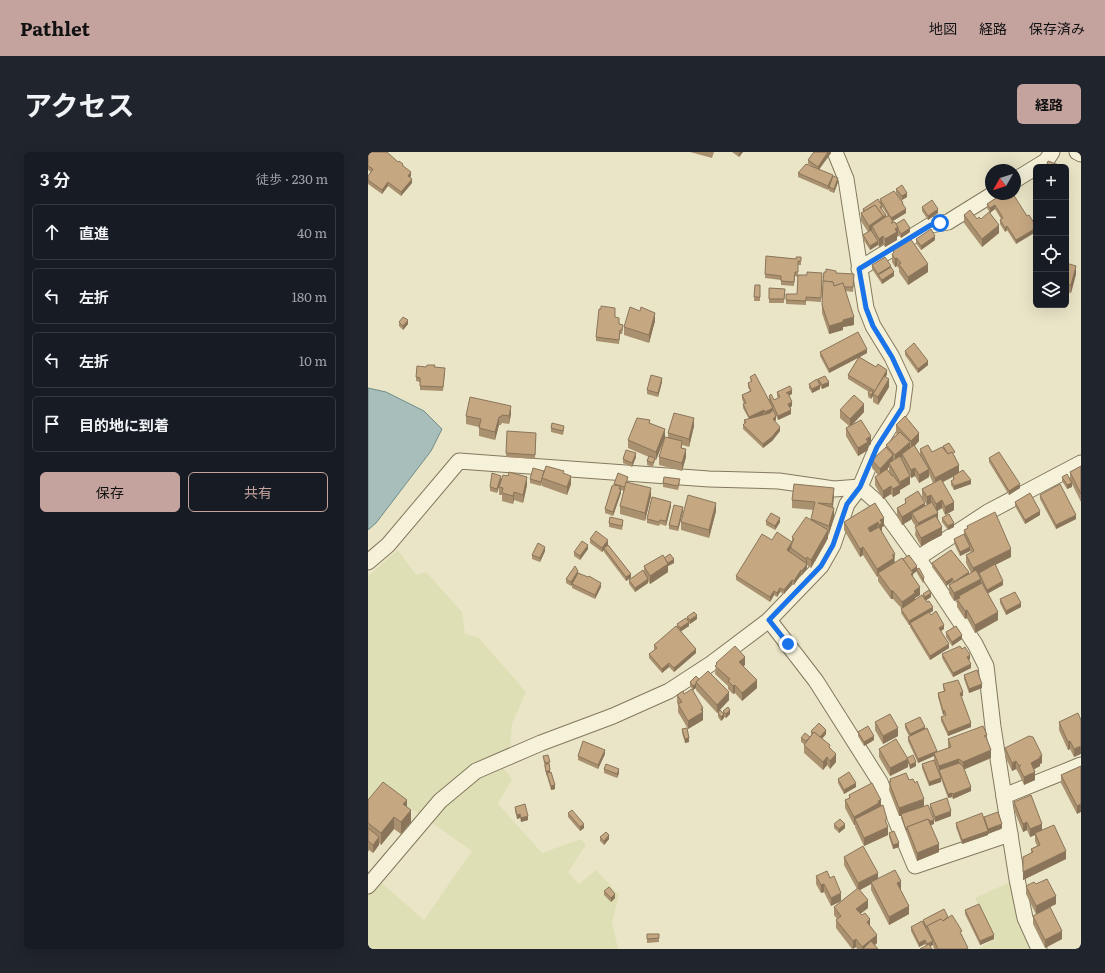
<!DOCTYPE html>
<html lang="ja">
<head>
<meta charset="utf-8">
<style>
	body { margin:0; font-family:Literata,"Noto Sans JP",serif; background:#20242c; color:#f1f3f6 }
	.controls { position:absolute; right:12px; top:12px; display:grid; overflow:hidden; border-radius:6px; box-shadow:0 4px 16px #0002 }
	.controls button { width:36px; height:36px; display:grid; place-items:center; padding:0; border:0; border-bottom:1px solid #363941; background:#171b24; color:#f1f3f6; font:20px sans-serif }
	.compass { position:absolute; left:617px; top:12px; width:36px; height:36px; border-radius:50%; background:#171b24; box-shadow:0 4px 16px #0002; rotate:231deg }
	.stop { position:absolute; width:12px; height:12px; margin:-9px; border:3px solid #1a73e8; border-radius:50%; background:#fff }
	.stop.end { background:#1a73e8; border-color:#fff; box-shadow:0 1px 4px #0008 }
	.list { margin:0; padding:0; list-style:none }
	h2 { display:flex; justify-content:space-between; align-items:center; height:52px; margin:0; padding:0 16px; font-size:17px }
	h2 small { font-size:13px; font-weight:400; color:#9ea1a6 }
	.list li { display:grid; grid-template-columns:26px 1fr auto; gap:12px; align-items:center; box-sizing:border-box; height:56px; margin:0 8px 8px; padding:0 8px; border:1px solid #363941; border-radius:6px }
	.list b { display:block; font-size:15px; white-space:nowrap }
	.list em { font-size:13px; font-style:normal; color:#9ea1a6 }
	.actions { display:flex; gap:8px; padding:12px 16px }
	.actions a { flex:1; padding:9px 0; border:1px solid #c4a39f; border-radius:6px; text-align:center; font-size:14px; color:#c4a39f }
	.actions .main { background:#c4a39f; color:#111 }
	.icon { flex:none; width:22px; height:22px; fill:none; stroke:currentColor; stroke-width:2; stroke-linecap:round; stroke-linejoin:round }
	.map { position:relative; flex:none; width:713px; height:797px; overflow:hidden; border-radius:6px }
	header { display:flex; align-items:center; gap:24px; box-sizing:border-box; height:56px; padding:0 20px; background:#c4a39f; color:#111 }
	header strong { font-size:19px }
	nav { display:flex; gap:22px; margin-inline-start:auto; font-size:14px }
	.intro { display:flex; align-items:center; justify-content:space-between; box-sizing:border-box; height:96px; padding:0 24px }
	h1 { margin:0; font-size:28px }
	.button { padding:10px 18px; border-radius:6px; background:#c4a39f; color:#111; font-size:14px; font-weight:700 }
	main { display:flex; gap:24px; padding:0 24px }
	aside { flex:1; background:#171b24; border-radius:6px; box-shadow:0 4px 16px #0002 }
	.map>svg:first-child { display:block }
	.farmland { fill:#dfdfb5 }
	.water { fill:#a8bebb; stroke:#6f8c89 }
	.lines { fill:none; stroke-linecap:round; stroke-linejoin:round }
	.minor-casing { stroke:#84785e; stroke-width:17 }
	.minor { stroke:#f6f2da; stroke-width:15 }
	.wall { fill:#a9906f; fill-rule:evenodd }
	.shaded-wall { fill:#8a755a }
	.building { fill:#c5a781; stroke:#8a755a }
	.route { stroke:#1a73e8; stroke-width:5 }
</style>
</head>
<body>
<header>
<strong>Pathlet</strong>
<nav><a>地図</a><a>経路</a><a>保存済み</a></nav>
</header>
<div class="intro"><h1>アクセス</h1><a class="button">経路</a></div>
<main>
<aside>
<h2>3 分<small>徒歩 · 230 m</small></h2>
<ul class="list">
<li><svg class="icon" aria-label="ahead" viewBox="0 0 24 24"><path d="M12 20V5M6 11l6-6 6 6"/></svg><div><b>直進</b></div><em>40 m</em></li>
<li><svg class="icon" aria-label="left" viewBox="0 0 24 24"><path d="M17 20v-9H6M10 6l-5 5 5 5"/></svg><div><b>左折</b></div><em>180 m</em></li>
<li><svg class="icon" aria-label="left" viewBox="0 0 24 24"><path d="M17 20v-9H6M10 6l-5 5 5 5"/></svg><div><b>左折</b></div><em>10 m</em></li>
<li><svg class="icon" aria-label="arrive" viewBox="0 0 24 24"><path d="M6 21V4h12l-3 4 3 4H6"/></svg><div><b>目的地に到着</b></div></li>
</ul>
<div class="actions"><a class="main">保存</a><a>共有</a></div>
</aside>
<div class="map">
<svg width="713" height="797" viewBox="0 0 713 797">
	<rect width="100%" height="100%" fill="#eae5c7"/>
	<g class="farmland">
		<path d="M30,398L48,423L58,420L94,460L97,482L111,486L158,540L144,572L142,595L123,604L97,622L69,645L51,662L11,638L0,652V424Z"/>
		<path d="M133,613L144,627L130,652L174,701L213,687L218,693L200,720L211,732L228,718L251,743L244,770L250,797H0V740L10,728L56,768L104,699L60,668L101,630Z"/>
		<path d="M642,730L664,797H610L627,787L607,746Z"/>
	</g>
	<path class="water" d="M0,236L18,240L56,259L74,277L63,299L8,371L0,378Z"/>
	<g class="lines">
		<g class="minor-casing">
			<g id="minor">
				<path d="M709,0L713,2"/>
				<path d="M647,28L678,9L684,0"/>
				<path d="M491,117L563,73L580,70L625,42"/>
				<path d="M550,406L620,360L713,311"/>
				<path d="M0,410L20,393L91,309L341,327L411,329L466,337L492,335L510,351L550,406L607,492L618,514L625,575L649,727L657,766L671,797"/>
				<path d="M401,468L448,529L512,630L547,714L642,682"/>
				<path d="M636,644L713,613"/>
				<path d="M0,734L72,649L108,619L173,591L245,564L301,539L344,511L401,468L453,414L465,393L479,352L492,335L509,295L534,256L537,233L524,205L505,174L498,156L478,27L467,0"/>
			</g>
		</g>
		<use href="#minor" class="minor"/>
	</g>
	<g class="wall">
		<path d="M322,0H346L344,6Z"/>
		<path d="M364,0H375L371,5Z"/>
		<path d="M463,0V1L451,17L470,30L466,41L461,39V36L460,38L430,25V21L444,14L440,12V8Z"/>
		<path d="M0,1L30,10L35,13L43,24L42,25L44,31L33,44L20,34L14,42L0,32V24L3,20L0,18Z"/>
		<path d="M528,37L539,45L534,48L538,61L525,69V70L542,80L533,86L530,82V83L529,84V88L517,95L515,92L511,95L510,92V93L502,98L495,87V83L500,80L493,69V61L495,60V57L512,50V47L533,48L528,41ZM514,55L520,64L518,65L514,58Z"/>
		<path d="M634,42L659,64L648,92L639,78L637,80L632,72V68L633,67L627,57L622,61L619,56V52Z"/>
		<path d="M554,55L570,61L560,68L554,59Z"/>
		<path d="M596,63L609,67H613L631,81L614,95L596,71Z"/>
		<path d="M548,87L567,88L553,98L548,91Z"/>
		<path d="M525,98L560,120L540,133L531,120V117L529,114L527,115L524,110V102L525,101Z"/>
		<path d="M398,104L428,107L433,105V113H430V123H439L454,121L453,150L438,149V153L418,152V142H429L430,125L427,124L426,134L413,133V128L397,126Z"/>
		<path d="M698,111L708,122L703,141L698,140Z"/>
		<path d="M504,113L523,115L526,124L514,132L504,117Z"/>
		<path d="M468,121L486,126L485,140L478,139L486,173L475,175V178L461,182L454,161V153Z"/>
		<path d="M387,133H392V149H386Z"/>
		<path d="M401,136L417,137L416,151H401Z"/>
		<path d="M247,165L255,177L254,182H252L251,192L228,189V185Z"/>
		<path d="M287,169L281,191L256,183V175Z"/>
		<path d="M31,170L40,172L35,178L31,174Z"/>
		<path d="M537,199L560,213L550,221L537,203Z"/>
		<path d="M452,200L499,201L492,205L519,222L518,225L521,235L510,253L505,250V244L503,247L500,245V241L501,240L480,227V223L490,206L461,221L452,204Z"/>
		<path d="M67,215L77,220L75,239L52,238V230L48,229V225Z"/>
		<path d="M382,225L401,248V244L406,248L410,246L409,244V240L424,242L421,243L424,254L422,256L423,262L410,268L405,257L408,268L407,269L412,279L404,289L395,296L375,277V273L376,271V268L381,267L375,256V252H376L374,247V243L382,239L380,235V231L383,230Z"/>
		<path d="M450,227L461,234L454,237L452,234V237L444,241L441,236V232L450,230Z"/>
		<path d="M294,230L290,245L279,242V238Z"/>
		<path d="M472,258L496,260L484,273L503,292L500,294V298L490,304L478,284V276L481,274L472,266Z"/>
		<path d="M143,262L141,272L134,271L133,273H131L127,288L111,284V275L98,272V264Z"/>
		<path d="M282,271L297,285L288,308H287L285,315L279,313V309L281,305L260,296V288Z"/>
		<path d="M528,273L551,289L547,294L552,303V297L564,300L575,297V294L587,304L591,321L603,332L586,338L583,333V329L585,328V325L575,330L586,358L577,363L574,356L569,359L570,367L574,383L553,394L547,383L548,375L544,369V367L534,373L529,364V356L537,352V347L557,354L559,353L554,345V337L565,331L561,322V325L551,331L547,324L543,326L540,319L542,332L532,338V337V341L525,345L523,342L515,347L507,333V325L510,323L504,316V308L518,296V293L529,282L528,281ZM521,315V319L524,324L519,317Z"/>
		<path d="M326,274L321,295L314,293V296L318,305L314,319L291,313V305L300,286V281Z"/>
		<path d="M183,276L196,278L195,283L183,280Z"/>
		<path d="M168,281L167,307L138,305V301Z"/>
		<path d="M268,305L264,315L255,311V307Z"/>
		<path d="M621,306L652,336L641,343L621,310Z"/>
		<path d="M713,314V350L704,332V335L699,337L694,329V325L702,327V320Z"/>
		<path d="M176,319L196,322L203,332L199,343L174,334V332L173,334L162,331V327Z"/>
		<path d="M133,328L129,341L122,339V335Z"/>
		<path d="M260,329V330L283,344L277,369L252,362V354L256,339L253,338V341L245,364L237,361V357L246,332Z"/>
		<path d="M295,331H312L310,338L295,335Z"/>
		<path d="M159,333L155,351L146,348L145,352L134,349V343H131V335Z"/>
		<path d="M672,343L708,367L688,377L672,347Z"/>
		<path d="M466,344L465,355L466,364L461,382H460V386L443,416L439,413V416L434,423L433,422L426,433L424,432L416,442L412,440L409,445L406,443L402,450L368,428V424L404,388L424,390V385L443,368L446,358L424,356V348Z"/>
		<path d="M647,350L672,363L657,372L647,354Z"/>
		<path d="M507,351L516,374L514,375V379L513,380L527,410L526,411L535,408L549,417L556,429L555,431L549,421V419L545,422V425L552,443L547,446V448L555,445V442L563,445L558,448L565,459L561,461L563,463L576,477L573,479L581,496L562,508L542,475V473H541L533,461L534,457L525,447H523L510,429V424L509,425L495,403L492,405L476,378V370Z"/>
		<path d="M303,354L298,374L292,372L291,374L279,371V367Z"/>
		<path d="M315,359L310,379L301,377V373Z"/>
		<path d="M348,359L341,386L313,378V370Z"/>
		<path d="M574,366L586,375L580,378L574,370Z"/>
		<path d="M398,369L412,370L407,378L398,373Z"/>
		<path d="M241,371L255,372L254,378L241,375Z"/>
		<path d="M599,374L643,405L627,413L635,433L620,441L630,468L607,481L599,466L597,467L589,455V448L586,449L581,441V433L585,431L584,430L578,434L564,415V411L601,422L603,421L598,411V403L603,400L602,399L592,404L586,391V387L596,382V378L599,377Z"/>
		<path d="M222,387L240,392V393L263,422L258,429L236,400V398L234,400L222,391Z"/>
		<path d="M220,397L212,408L206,404V400Z"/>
		<path d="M177,399L172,410L164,407V403Z"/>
		<path d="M296,406L306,411L300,414V420L282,432L280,429V431L267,440L261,432V428L276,420V414Z"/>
		<path d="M210,421L233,435L227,447L204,436V433L203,434L198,431V427Z"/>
		<path d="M632,447L653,455L638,463L632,451Z"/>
		<path d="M319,465L329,467L322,472L321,471V474L313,479L328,501L306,520L301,515L294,521L281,506V502L287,498L286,497V493L309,475V472L319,468Z"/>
		<path d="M578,480L594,487L584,494L578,485Z"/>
		<path d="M594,497L602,507L601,508L603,516L585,525L574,506V502Z"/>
		<path d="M348,511L377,513L375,514L389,536L374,549L367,541L365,542L360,537V534L347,522Z"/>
		<path d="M596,523L614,536L601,541L596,527Z"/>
		<path d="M331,527L361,548L349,561L328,538V536L325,538L322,534V530Z"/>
		<path d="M575,532L595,544H593L603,575L580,584L573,569V565L577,564L576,562L575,563L570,545V541L576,539L575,536Z"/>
		<path d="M316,542L335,564V568L320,577L310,560V552L309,551V543Z"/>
		<path d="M355,559L362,562L358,566L356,565V566L353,569L350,565V561H355Z"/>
		<path d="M713,568L706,605L702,597L700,598L691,578V570Z"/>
		<path d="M507,570L530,584L515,592L507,578Z"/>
		<path d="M537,572L557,577L569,600L580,596V587L619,588L623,606L596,617L603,639L585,647L584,645L580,646L573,627V630L561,634L554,616V612L566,608V604L550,611L540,589V585L541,584L537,576Z"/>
		<path d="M314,577L321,590L317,591L314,581Z"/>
		<path d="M443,579L458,582L454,587L462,596L468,610L462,617L459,613L455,618L436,601V592L433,590V586L442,585L443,583Z"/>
		<path d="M490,580L506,588L496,594L490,584Z"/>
		<path d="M637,596L674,611L672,612V614L666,617L667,628L656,633L651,622L648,617L644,619L637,604Z"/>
		<path d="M511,597L539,606L548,614L542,617L540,611V615L522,624L511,605Z"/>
		<path d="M237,602L230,617L210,608V604Z"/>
		<path d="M175,604L182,613V620L187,637L183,638L177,617Z"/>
		<path d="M713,614L709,662L693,631V623Z"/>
		<path d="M236,617L251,621L249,626L236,621Z"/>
		<path d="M470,627L488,635L476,642L470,631Z"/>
		<path d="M522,627L541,628L566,672L563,673L571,700L549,709L533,666V664H531L521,638Z"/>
		<path d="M481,643L513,654L519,673L520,683L496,694L487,675V673H486L477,656V648L481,646Z"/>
		<path d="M0,648L39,655L43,670L33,682L26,677L13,693L11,691V693L5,701L1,698L0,700Z"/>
		<path d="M646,650L674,678L698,707L655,728V705L663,701V697L669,694L667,689V683L662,685L659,678L655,680L646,658Z"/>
		<path d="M562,652L583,664L567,670L562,656Z"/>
		<path d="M147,655L160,668L153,670L152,666L149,667L147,659Z"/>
		<path d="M200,661L216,676L212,679L200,665Z"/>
		<path d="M616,665L634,676L620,682V680V683L594,692L588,675V671L616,668Z"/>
		<path d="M466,672L477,676L471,681L466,676Z"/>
		<path d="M521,681L531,695L525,697L521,685Z"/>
		<path d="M232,685L241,687L236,693L232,689Z"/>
		<path d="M476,705L510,727L533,737H532L541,762L521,773L503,738V732L492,738L500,756L492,762L502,774L509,791L507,793L510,797H489L488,795L484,797L468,776V768L469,767L466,763V755L489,737L476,713Z"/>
		<path d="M448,724L462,726L473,749L463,754L456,740L453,741L448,732Z"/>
		<path d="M668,732L688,752L668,762L658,742V734Z"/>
		<path d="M236,739L247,746L243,750L236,743Z"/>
		<path d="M597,758L626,787L612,793L597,762Z"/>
		<path d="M665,764L694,787L677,796L665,772Z"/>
		<path d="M580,765L594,783L600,797H566L565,793L562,794H558L557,792L551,795L543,779V775L555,771V768Z"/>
		<path d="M279,782H291V790L279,791Z"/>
	</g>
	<g class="shaded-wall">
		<path d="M372,0H375L371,5V1Z"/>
		<path d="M460,0H463V1L450,19V15Z"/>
		<path d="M43,20V24L40,28V24Z"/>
		<path d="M465,23V27L460,38V34Z"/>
		<path d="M470,26V30L466,41V37Z"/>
		<path d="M44,27V31L33,44V40Z"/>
		<path d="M20,30V34L14,42V38Z"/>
		<path d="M539,41V45L534,48V44Z"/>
		<path d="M627,53V57L622,61V56Z"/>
		<path d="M538,57V61L523,70V66Z"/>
		<path d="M570,57V61L560,68V64Z"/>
		<path d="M518,63V67L504,74V80L501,82V74Z"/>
		<path d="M631,73V81L614,95V87Z"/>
		<path d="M639,74V78L637,80V76Z"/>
		<path d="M530,75V83L529,84V88L517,95V87L527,77Z"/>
		<path d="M542,76V80L533,86V82Z"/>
		<path d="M668,76V80L648,92V88Z"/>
		<path d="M515,84V92L511,95V87Z"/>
		<path d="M567,84V88L553,98V94Z"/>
		<path d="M510,89V93L502,98V94Z"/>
		<path d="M529,106V114L527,115V107Z"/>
		<path d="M560,112V120L540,133V125Z"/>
		<path d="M523,114V118L510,123V126V122Z"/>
		<path d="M708,114V122L703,141V133Z"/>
		<path d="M526,120V124L514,132V128Z"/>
		<path d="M287,161V169L281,191V183Z"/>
		<path d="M486,165V173L475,175V178L461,182V174L475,168Z"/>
		<path d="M40,168V172L35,178V174Z"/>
		<path d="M499,197V201L461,221V217Z"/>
		<path d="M560,209V213L550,221V217Z"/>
		<path d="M519,218V222L507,243V239Z"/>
		<path d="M294,226V230L290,245V241Z"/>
		<path d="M521,227V235L510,253V245Z"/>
		<path d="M461,230V234L454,237V233Z"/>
		<path d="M452,233V237L444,241V237Z"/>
		<path d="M424,238V242L418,245V241Z"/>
		<path d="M505,240V244L503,247V243Z"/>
		<path d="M424,250V254L420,257V252Z"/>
		<path d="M496,252V260L482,275V267Z"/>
		<path d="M143,254V262L141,272V264Z"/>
		<path d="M405,256V260L397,264V260Z"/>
		<path d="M396,258V262L381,269V265Z"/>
		<path d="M423,258V262L410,268V264Z"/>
		<path d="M408,264V268L405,271V267Z"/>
		<path d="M131,265V273L127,288V280Z"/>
		<path d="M326,266V274L321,295V287Z"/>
		<path d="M412,275V279L404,289L395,296V292Z"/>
		<path d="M297,277V285L288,308V300Z"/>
		<path d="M551,281V289L543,297V289Z"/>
		<path d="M503,284V292L500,294V298L490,304V296L498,287Z"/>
		<path d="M542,290V298L534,302V305L527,311V303Z"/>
		<path d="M318,297V305L314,319V311Z"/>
		<path d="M268,301V305L264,315V311Z"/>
		<path d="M525,303V311H521V315L512,325V317Z"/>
		<path d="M591,313V321L567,334V326Z"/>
		<path d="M547,316V324L543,326V318Z"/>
		<path d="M561,317V325L551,331V323Z"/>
		<path d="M133,324V328L129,341V337Z"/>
		<path d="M203,324V332L199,343V335Z"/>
		<path d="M542,324V332L532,338V330Z"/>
		<path d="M159,325V333L155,351V343Z"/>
		<path d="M603,328V332L586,338V334Z"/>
		<path d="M704,331V335L699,337V333Z"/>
		<path d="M652,332V336L641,343V339Z"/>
		<path d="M532,333V341L525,345V337Z"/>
		<path d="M523,334V342L515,347V339Z"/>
		<path d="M283,336V344L277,369V361Z"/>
		<path d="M466,336V344L464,360V352Z"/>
		<path d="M253,337V341L245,364V360Z"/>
		<path d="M146,340V348L145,352V344Z"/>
		<path d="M563,343V351L559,353V345Z"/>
		<path d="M574,348V356L568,360V352Z"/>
		<path d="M303,350V354L298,374V369Z"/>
		<path d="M586,350V358L577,363V355Z"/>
		<path d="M348,351V359L341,386V378Z"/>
		<path d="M557,351V359L544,361V367L534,373V365Z"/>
		<path d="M315,355V359L310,379V375Z"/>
		<path d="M466,356V364L461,382V374Z"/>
		<path d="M672,359V363L657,372V368Z"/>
		<path d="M570,361V369L550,379V371Z"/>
		<path d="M708,363V367L688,377V373Z"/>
		<path d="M412,366V370L407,378V374Z"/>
		<path d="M516,366V374L514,375V379L511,381V373L512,368Z"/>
		<path d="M510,370V378L500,384V376Z"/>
		<path d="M586,371V375L580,378V374Z"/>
		<path d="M574,375V383L553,394V386Z"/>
		<path d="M460,378V386L443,416V408Z"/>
		<path d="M240,388V392L237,397L236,396V398L234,400V396Z"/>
		<path d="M424,390L423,393V396L419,402V398Z"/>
		<path d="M220,393V397L212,408V404Z"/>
		<path d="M177,395V399L172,410V406Z"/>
		<path d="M495,395V403L492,405V397Z"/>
		<path d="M602,395V399L592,404V400Z"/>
		<path d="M643,397V405L605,424V416Z"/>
		<path d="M527,402L526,414L510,421V424L509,425V417Z"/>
		<path d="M439,405V416L434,423V419L438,414V407Z"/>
		<path d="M306,407V411L300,414V420L282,432V424L299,411Z"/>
		<path d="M549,414V418V417V419L545,422V429L542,419Z"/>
		<path d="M433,418V422L426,433V429Z"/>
		<path d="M210,419V423L203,434V430Z"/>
		<path d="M601,420V424L586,430Z"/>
		<path d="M263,422V426L258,429V425Z"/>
		<path d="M556,425V429L555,431V427Z"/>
		<path d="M584,426V430L578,434V430Z"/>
		<path d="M280,427V431L267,440V436Z"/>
		<path d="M613,427V435L591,444V446L586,449V441Z"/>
		<path d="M424,428V432L416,442V438Z"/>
		<path d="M635,429V433L619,442V438Z"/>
		<path d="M233,431V435L227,447V443Z"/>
		<path d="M552,435V443L547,446V449L534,458V450L546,439Z"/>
		<path d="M412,436V440L409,445V441Z"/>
		<path d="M406,439V443L402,450V445Z"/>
		<rect x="523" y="439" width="2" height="8"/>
		<path d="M563,441V445L557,449V445Z"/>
		<path d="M653,451V455L638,463V459Z"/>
		<path d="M565,455V459L543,472L542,471V473H541V469Z"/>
		<path d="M599,458V466L597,467V459Z"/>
		<path d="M630,460V468L607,481V473Z"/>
		<path d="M329,463V467L322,472V468Z"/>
		<path d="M321,470V474L312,480V476Z"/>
		<path d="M576,473V477L571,480V476Z"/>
		<path d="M594,483V487L584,494V490Z"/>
		<path d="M581,492V496L562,508V504Z"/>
		<path d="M328,497V501L306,520V516Z"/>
		<path d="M602,503V507L599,509V505Z"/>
		<path d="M377,505V513L371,518V510Z"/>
		<path d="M301,511V515L294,521V517Z"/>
		<path d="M603,512V516L585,525V521Z"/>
		<path d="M389,528V536L374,549V541Z"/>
		<path d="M328,532V536L325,538V534Z"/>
		<path d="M614,532V536L601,541V537Z"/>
		<path d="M367,533V541L365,542V534Z"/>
		<path d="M361,540V548L349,561V553Z"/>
		<path d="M595,540V544L592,545V541Z"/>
		<path d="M335,556V568L320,577V569Z"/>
		<path d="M362,558V562L358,566V562Z"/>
		<path d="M576,558V562L575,563V559Z"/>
		<path d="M356,562V566L353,569V565Z"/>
		<path d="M603,571V575L580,584V580Z"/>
		<path d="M557,575V579L542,586V582Z"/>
		<path d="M530,576V584L515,592V584Z"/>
		<path d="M458,578V582L451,590V586Z"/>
		<path d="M506,584V588L496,594V590Z"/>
		<path d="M321,586V590L317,591V587Z"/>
		<path d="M702,589V597L700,598V590Z"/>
		<path d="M713,594V602L706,605V597Z"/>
		<path d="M237,598V602L230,617V613Z"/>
		<path d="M623,598V606L595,618V610Z"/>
		<path d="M569,599V603L566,601V604L550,611V607Z"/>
		<path d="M468,602V610L462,617V609Z"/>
		<path d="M674,603V611L672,612V614L663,619V611Z"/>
		<path d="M459,605V613L455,618V610Z"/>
		<path d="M540,607V615L522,624V616Z"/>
		<path d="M591,607V615L571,618V622V614Z"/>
		<path d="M648,609V617L644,619V611Z"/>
		<path d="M548,610V614L542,617V613Z"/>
		<path d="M251,617V621L249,626V622Z"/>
		<path d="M182,618V622L179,621L178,624V620Z"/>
		<path d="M667,620V628L656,633V625Z"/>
		<path d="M573,626V630L561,634V630Z"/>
		<path d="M488,631V635L476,642V638Z"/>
		<path d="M187,633V637L183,638V634Z"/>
		<path d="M603,635V639L585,647V642Z"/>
		<path d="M584,641V645L580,646V642Z"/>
		<path d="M556,647V655L533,662V664H531V656Z"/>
		<path d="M39,648V660L35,652Z"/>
		<path d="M513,648V656L487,667V673H486V665Z"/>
		<path d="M713,652V660L709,662V654Z"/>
		<path d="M43,658V670L33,682V670Z"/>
		<path d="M583,659V664L567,670V665Z"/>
		<path d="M152,662V666L149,667V663Z"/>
		<path d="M160,664V668L153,670V666Z"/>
		<path d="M26,665V677L13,693V681Z"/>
		<path d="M566,668V672L541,681L540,678Z"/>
		<path d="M659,670V678L655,680V672Z"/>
		<path d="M216,672V676L212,679V675Z"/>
		<path d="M477,672V676L471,681V677Z"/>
		<path d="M634,672V676L620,682V677Z"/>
		<path d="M674,672V680L667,681V683L662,685V677Z"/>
		<path d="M520,675V683L496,694V686Z"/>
		<path d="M620,679V683L594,692V688Z"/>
		<path d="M241,683V687L236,693V689Z"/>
		<path d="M11,685V693L5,701V693Z"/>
		<path d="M531,691V695L525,697V693Z"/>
		<path d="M571,692V700L549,709V701Z"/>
		<path d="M698,699V707L655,728V720Z"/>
		<path d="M510,721V729L503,730V732L490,739V731Z"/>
		<path d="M533,729V737L529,739V731Z"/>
		<path d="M456,732V740L453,741V733Z"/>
		<path d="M473,741V749L463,754V746Z"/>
		<path d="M247,742V746L243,750V746Z"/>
		<path d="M688,744V752L668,762V754Z"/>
		<path d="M500,748V756L488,765V757Z"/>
		<path d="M541,754V762L521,773V765Z"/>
		<path d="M502,767V775L499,770Z"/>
		<path d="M694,779V787L677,796V788Z"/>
		<path d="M509,783V791L502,797H494V795Z"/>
		<path d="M626,783V787L612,793V789Z"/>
		<path d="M488,787V795L485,797V789Z"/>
		<path d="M557,788V792L551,795V791Z"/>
		<path d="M565,789V793L559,796V792Z"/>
	</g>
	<g class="building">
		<path d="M1,0H19L30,10L31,9L35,12L34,13L43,20L40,24L44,27L33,40L20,30L14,38L0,28V24L5,17L0,14V1Z"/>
		<path d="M446,0H460L450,15L440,8Z"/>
		<path d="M680,9L696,15H678Z"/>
		<path d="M438,12L465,23L460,34L430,21Z"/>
		<path d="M465,24L470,26L466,37L461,35Z"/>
		<path d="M534,33L539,41L534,44L528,37Z"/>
		<path d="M526,39L535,51H534L538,57L523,66L512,47Z"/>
		<path d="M634,42H645L659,64L661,63L668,74V76L648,88L639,74L637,76L632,68L635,66L627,53L622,56L619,52Z"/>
		<path d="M510,47L514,54L512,55L518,63L514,65L515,64L507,53L496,59L495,57Z"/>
		<path d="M564,48L570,57L560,64L554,55Z"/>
		<path d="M507,53L515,64L501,74L493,61Z"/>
		<path d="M602,58L609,67L611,65L613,67L621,60L631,73L614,87L596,63Z"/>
		<path d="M519,64H522L525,70L523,71L527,70L530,75L527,77L529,80L517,87L515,84L511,87L504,74Z"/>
		<path d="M536,67L542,76L533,82L530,77V75L528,72Z"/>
		<path d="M563,77L567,84L553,94L548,87Z"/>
		<path d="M503,78L510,89L502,94L495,83Z"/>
		<path d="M542,86L560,112L540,125L531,112L533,111L529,106L527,107L524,102L526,100L525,98Z"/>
		<path d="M398,104L428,107V105H433V109H430V120H427L426,130L413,129V124L397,122Z"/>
		<path d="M517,105L523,114L510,122L504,113Z"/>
		<path d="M698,111L708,114L703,133L698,132Z"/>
		<path d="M523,115L526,120L514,128L510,123Z"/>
		<path d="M458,117L468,119V121L486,122L485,135H476L475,131L466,134L465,130L455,129L456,120H458Z"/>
		<path d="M439,120L454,121L453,146L438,145V149L418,148V142H429L430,123H439Z"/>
		<path d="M455,129L465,130L466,134L475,131L486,165L475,168V170L461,174L454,153Z"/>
		<path d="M387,133H392V145H386Z"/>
		<path d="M401,136L417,137L416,147H401Z"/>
		<path d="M233,154L247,156V165L251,166V172L255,173L254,178H252L251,188L228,185L231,157H233Z"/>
		<path d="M262,155L272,159L273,155L287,161L281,183L256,175Z"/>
		<path d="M35,165L40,168L35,174L31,170Z"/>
		<path d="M490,180L499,197L461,217L452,200Z"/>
		<path d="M546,191L560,209L550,217L537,199Z"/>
		<path d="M491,205L508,215L510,212L519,218L507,239L480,223Z"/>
		<path d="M59,213H67L66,215L77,216L75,235L52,234V226L48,225L49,214L58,215Z"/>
		<path d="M387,222L405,256L397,260L396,258L381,265L375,252L378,251L374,243L383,239L380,231L384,229L382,225Z"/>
		<path d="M283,223L294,226L290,241L279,238Z"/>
		<path d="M457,224L461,230L454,233L450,227Z"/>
		<path d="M516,224L521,227L510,245L505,242Z"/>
		<path d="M449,227L452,233L444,237L441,232Z"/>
		<path d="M422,234L424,238L418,241H420L424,250L420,252L423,258L410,264L401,244L403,242L406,248L412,245L409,240Z"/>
		<path d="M502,238L505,240L503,243L500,241Z"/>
		<path d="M486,243L496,252L482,267L472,258Z"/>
		<path d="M102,245L143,254L141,264L134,263L133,265H131L127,280L111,276L113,267L98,264Z"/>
		<path d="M405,258L408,264L405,267L412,275L404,285L395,292L375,273L378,270L376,268L402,261Z"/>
		<path d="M306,261L326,266L321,287L300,281Z"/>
		<path d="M537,264L551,281L543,289L528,273Z"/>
		<path d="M269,266L282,268L281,271L297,277L288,300L260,288Z"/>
		<path d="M493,268L503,284L498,287L500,290L490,296L478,276Z"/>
		<path d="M184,271L196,274L195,279L183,276Z"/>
		<path d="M139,279L168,281L167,303L138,301Z"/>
		<path d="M532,280L542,290L527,303L518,293Z"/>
		<path d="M297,285L314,289L313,296L318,297L314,311L291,305Z"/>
		<path d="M581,291L587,300L585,301L584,300L580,302L575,294Z"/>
		<path d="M546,293L561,317L551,323L547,316L543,318L534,302Z"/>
		<path d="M560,293L564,300L574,295L580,302L584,300L591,313L567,326L552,297Z"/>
		<path d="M518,295L525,303L512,317L504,308Z"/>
		<path d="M258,298L268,301L264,311L255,307Z"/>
		<path d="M631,300L652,332L641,339L621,306Z"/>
		<path d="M281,304L287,306L285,311L279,309Z"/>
		<path d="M532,304L542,324L532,330L521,311Z"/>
		<path d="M178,314L196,319L195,321L203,324L199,335L174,326Z"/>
		<path d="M713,314V342L702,320Z"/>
		<path d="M165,316L176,319L173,330L162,327Z"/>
		<path d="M519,317L524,324L525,323L532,333L525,337L523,334L515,339L507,325Z"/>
		<path d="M595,318L603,328L586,334L583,329L586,327L585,324Z"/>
		<path d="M141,320L159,325L155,343L146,340L145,344L134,341L135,336L131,335L135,323L140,324Z"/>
		<path d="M124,321L133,324L129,337L122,335Z"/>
		<path d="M250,321L260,325L257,335L246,332Z"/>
		<path d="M699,322L704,331L699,333L694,325Z"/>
		<path d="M296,325L312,327L310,334L295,331Z"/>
		<path d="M573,327L586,350L577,355L574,348L568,352L563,343L559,345L554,337Z"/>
		<path d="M258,330L283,336L277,361L252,354Z"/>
		<path d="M426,332L466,336L464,352L450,351L466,356L461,374L443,367L447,350L424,348Z"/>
		<path d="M692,332L708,363L688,373L672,343Z"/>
		<path d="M246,333L252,334L251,337H253L245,360L237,357L244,334Z"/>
		<path d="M550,339L557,351L534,365L529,356L538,351L537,347Z"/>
		<path d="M662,341L672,359L657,368L647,350Z"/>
		<path d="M320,343L348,351L341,378L313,370Z"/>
		<path d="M284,345L303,350L298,369L292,368L291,370L279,367Z"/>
		<path d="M564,350L570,361L550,371L544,361Z"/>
		<path d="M507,351L516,366L512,368L514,371L511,373L510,370L500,376L502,380L511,375L527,402L524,403L526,406L509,417L495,395L492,397L476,370Z"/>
		<path d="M306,353L315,355L310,375L301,373Z"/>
		<path d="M627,360L643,397L605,416L598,403L606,399L596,378L600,376L599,374Z"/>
		<path d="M403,361L412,366L407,374L398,369Z"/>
		<path d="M581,362L586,371L580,374L574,366Z"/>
		<path d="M568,364L574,375L553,386L547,375Z"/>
		<path d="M242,365L255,368L254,374L241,371Z"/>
		<path d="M438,365L460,378L443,408L439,405L438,407L423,396V393L426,387L424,385Z"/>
		<path d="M228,379L240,388L234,396L222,387Z"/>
		<path d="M409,380L424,390L419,398L439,412L434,419L433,418L426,429L424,428L416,438L412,436L409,441L406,439L402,445L368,424L394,382L404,388Z"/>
		<path d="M596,382L602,395L592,400L586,387Z"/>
		<path d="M214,389L220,393L212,404L206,400Z"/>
		<path d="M170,391L177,395L172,406L164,403Z"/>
		<path d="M240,393L263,422L258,425L236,396Z"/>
		<path d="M583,398L601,420L586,430L584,426L578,430L564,411Z"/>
		<path d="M302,402L306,407L300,411L296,406Z"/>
		<path d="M295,403L300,412L282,424L276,414Z"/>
		<path d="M541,403L549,414L543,419L535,407Z"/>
		<path d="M534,406L545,421L543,422L552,435L546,439L547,441L534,450L525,439H523L510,421Z"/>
		<path d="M627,412L635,429L619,438L611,421Z"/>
		<path d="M207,414L210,419L203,430L198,427Z"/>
		<path d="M551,416L556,425L555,427L549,417Z"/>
		<path d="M275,418L280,427L267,436L261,428Z"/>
		<path d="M608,418L613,427L586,441L581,433Z"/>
		<path d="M210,421L220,425L221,424L233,431L227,443L204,432Z"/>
		<path d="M614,431L630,460L607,473L599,458L597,459L589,447L592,446L591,444Z"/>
		<path d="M561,438L563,441L557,445L555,442Z"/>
		<path d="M647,440L653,451L638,459L632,447Z"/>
		<path d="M554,443L559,450L561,449L565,455L541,469L533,457Z"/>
		<path d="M568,459L576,473L571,476L581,492L562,504L542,471L561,460L563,463Z"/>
		<path d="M326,460L329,463L322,468L319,465Z"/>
		<path d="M318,466L321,470L312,476L309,472Z"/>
		<path d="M308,474L328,497L306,516L301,511L294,517L281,502L289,496L286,493Z"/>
		<path d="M588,474L594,483L584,490L578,480Z"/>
		<path d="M367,494L377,505L371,510L389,528L374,541L367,533L365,534L360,529L362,527L347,514L349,512L348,511Z"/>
		<path d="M592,494L594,497L597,495L602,503L599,505L603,512L585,521L574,502Z"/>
		<path d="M609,518L614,532L601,537L596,523Z"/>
		<path d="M340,519L361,540L349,553L328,530Z"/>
		<path d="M328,524L331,527L328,530V532L325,534L322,530Z"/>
		<path d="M590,528L595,540L592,541L603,571L580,580L573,565L578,563L576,558L575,559L570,541L577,539L575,532Z"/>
		<path d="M324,537L335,556L333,557L335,560L320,569L310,552L314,550L309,543L315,539L316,542Z"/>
		<path d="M360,555L362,558L358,562L355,559Z"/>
		<path d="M352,558L356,562L353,565L350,561Z"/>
		<path d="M710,561L713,568V594L706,597L702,589L700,590L691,570Z"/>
		<path d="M522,562L530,576L515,584L507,570Z"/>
		<path d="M552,565L557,575L542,582L537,572Z"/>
		<path d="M451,571L458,578L452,585L446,580L445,581L443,579Z"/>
		<path d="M500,574L506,584L496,590L490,580Z"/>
		<path d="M615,574L619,583L616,584L618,585L623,598L595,610L591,607L571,614L566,601L583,595L580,587Z"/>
		<path d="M319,576L321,586L317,587L314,577Z"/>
		<path d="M559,576L569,599L550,607L540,585Z"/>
		<path d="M446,580L462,593L461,595L468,602L462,609L459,605L455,610L436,593Z"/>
		<path d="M437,581L442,585L438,589L433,586Z"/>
		<path d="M661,584L665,585L674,603L672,604V606L663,611L667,620L656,625L651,615L653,613L651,614L648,609L644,611L637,596Z"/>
		<path d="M528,587L540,607L522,616L511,597Z"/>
		<path d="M215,589L237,598L230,613L210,604Z"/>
		<path d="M180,603L182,610L177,611L175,604Z"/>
		<path d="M545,603L548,610L542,613L539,606Z"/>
		<path d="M566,608L573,626L561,630L554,612Z"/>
		<path d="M181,611L182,618L178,620L177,613Z"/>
		<path d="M591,611L595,614L603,635L585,642L584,641L580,642L571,618Z"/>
		<path d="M238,612L251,617L249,622L236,617Z"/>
		<path d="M713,614V652L709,654L693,623Z"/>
		<path d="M183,620L187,633L183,634L179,621Z"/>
		<path d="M481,620L488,631L476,638L470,627Z"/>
		<path d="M538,621L541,628L545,627L547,631L549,629L556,647L531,656L521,630H523L522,627Z"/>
		<path d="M15,630L39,648L35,652L43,658L33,670L26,665L13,681L0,671V648Z"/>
		<path d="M504,631L513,648L510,649L511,651L486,665L477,648L482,646L481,643Z"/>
		<path d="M663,643L674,672L662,677L659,670L655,672L646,650Z"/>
		<path d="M579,646L583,659L567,665L562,652Z"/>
		<path d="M157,652L160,664L153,666L152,662L149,663L147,655Z"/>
		<path d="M515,653L519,667L517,668L520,675L496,686L487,667Z"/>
		<path d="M560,653L566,668L562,669L560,667L539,675V678H538L533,662Z"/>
		<path d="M204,658L216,672L212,675L200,661Z"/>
		<path d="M630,660L634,672L620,677L616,665Z"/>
		<path d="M614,661L620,679L594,688L588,671Z"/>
		<path d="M472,667L477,672L471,677L466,672Z"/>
		<path d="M560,667L571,692L549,701L539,675Z"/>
		<path d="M686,673L698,699L655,720V705L665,700L663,697L672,693L667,681Z"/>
		<path d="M0,676L11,685L5,693L0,689Z"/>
		<path d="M526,679L531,691L525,693L521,681Z"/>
		<path d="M238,680L241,683L236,689L232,685Z"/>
		<path d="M495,694L510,721L490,731L476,705Z"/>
		<path d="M527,718L533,729L529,731L541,754L521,765L503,730Z"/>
		<path d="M459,719L462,726L466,724L473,741L463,746L456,732L453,733L448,724Z"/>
		<path d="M679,727L688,744L668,754L658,734L666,730L668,732Z"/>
		<path d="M241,735L247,742L243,746L236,739Z"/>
		<path d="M490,736L500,748L488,757L494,763L497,761L502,767L499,770L509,783L494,795L488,787L485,789L468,768L473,764L466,755Z"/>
		<path d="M611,752L626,783L612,789L597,758Z"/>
		<path d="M682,755L694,779L677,788L665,764Z"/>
		<path d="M576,757L580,765L575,769L573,767L559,774V776L555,768Z"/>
		<path d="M584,763L594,779L592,780L600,796L598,797H570L559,774L573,767L575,769Z"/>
		<path d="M554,769L565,789L559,792L557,788L551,791L543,775Z"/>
		<path d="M279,782H291V786L279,787Z"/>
		<path d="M503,789L510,797H495Z"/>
		<path d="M561,792L564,797H552Z"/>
	</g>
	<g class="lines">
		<path class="route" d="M420,492L401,468L453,414L465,393L479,352L492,335L509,295L534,256L537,233L524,205L505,174L498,156L491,117L563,73L572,71"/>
	</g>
</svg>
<div class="controls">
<button>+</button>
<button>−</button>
<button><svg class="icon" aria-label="locate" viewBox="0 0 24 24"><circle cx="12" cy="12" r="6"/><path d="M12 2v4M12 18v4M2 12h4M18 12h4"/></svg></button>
<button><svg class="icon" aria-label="layers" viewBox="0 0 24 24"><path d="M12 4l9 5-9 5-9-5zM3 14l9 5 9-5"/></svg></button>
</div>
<svg class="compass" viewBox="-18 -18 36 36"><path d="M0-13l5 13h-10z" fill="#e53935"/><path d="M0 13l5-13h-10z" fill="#9ea1a6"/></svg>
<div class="stop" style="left:572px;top:71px"></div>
<div class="stop end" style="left:420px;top:492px"></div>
</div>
</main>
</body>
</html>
